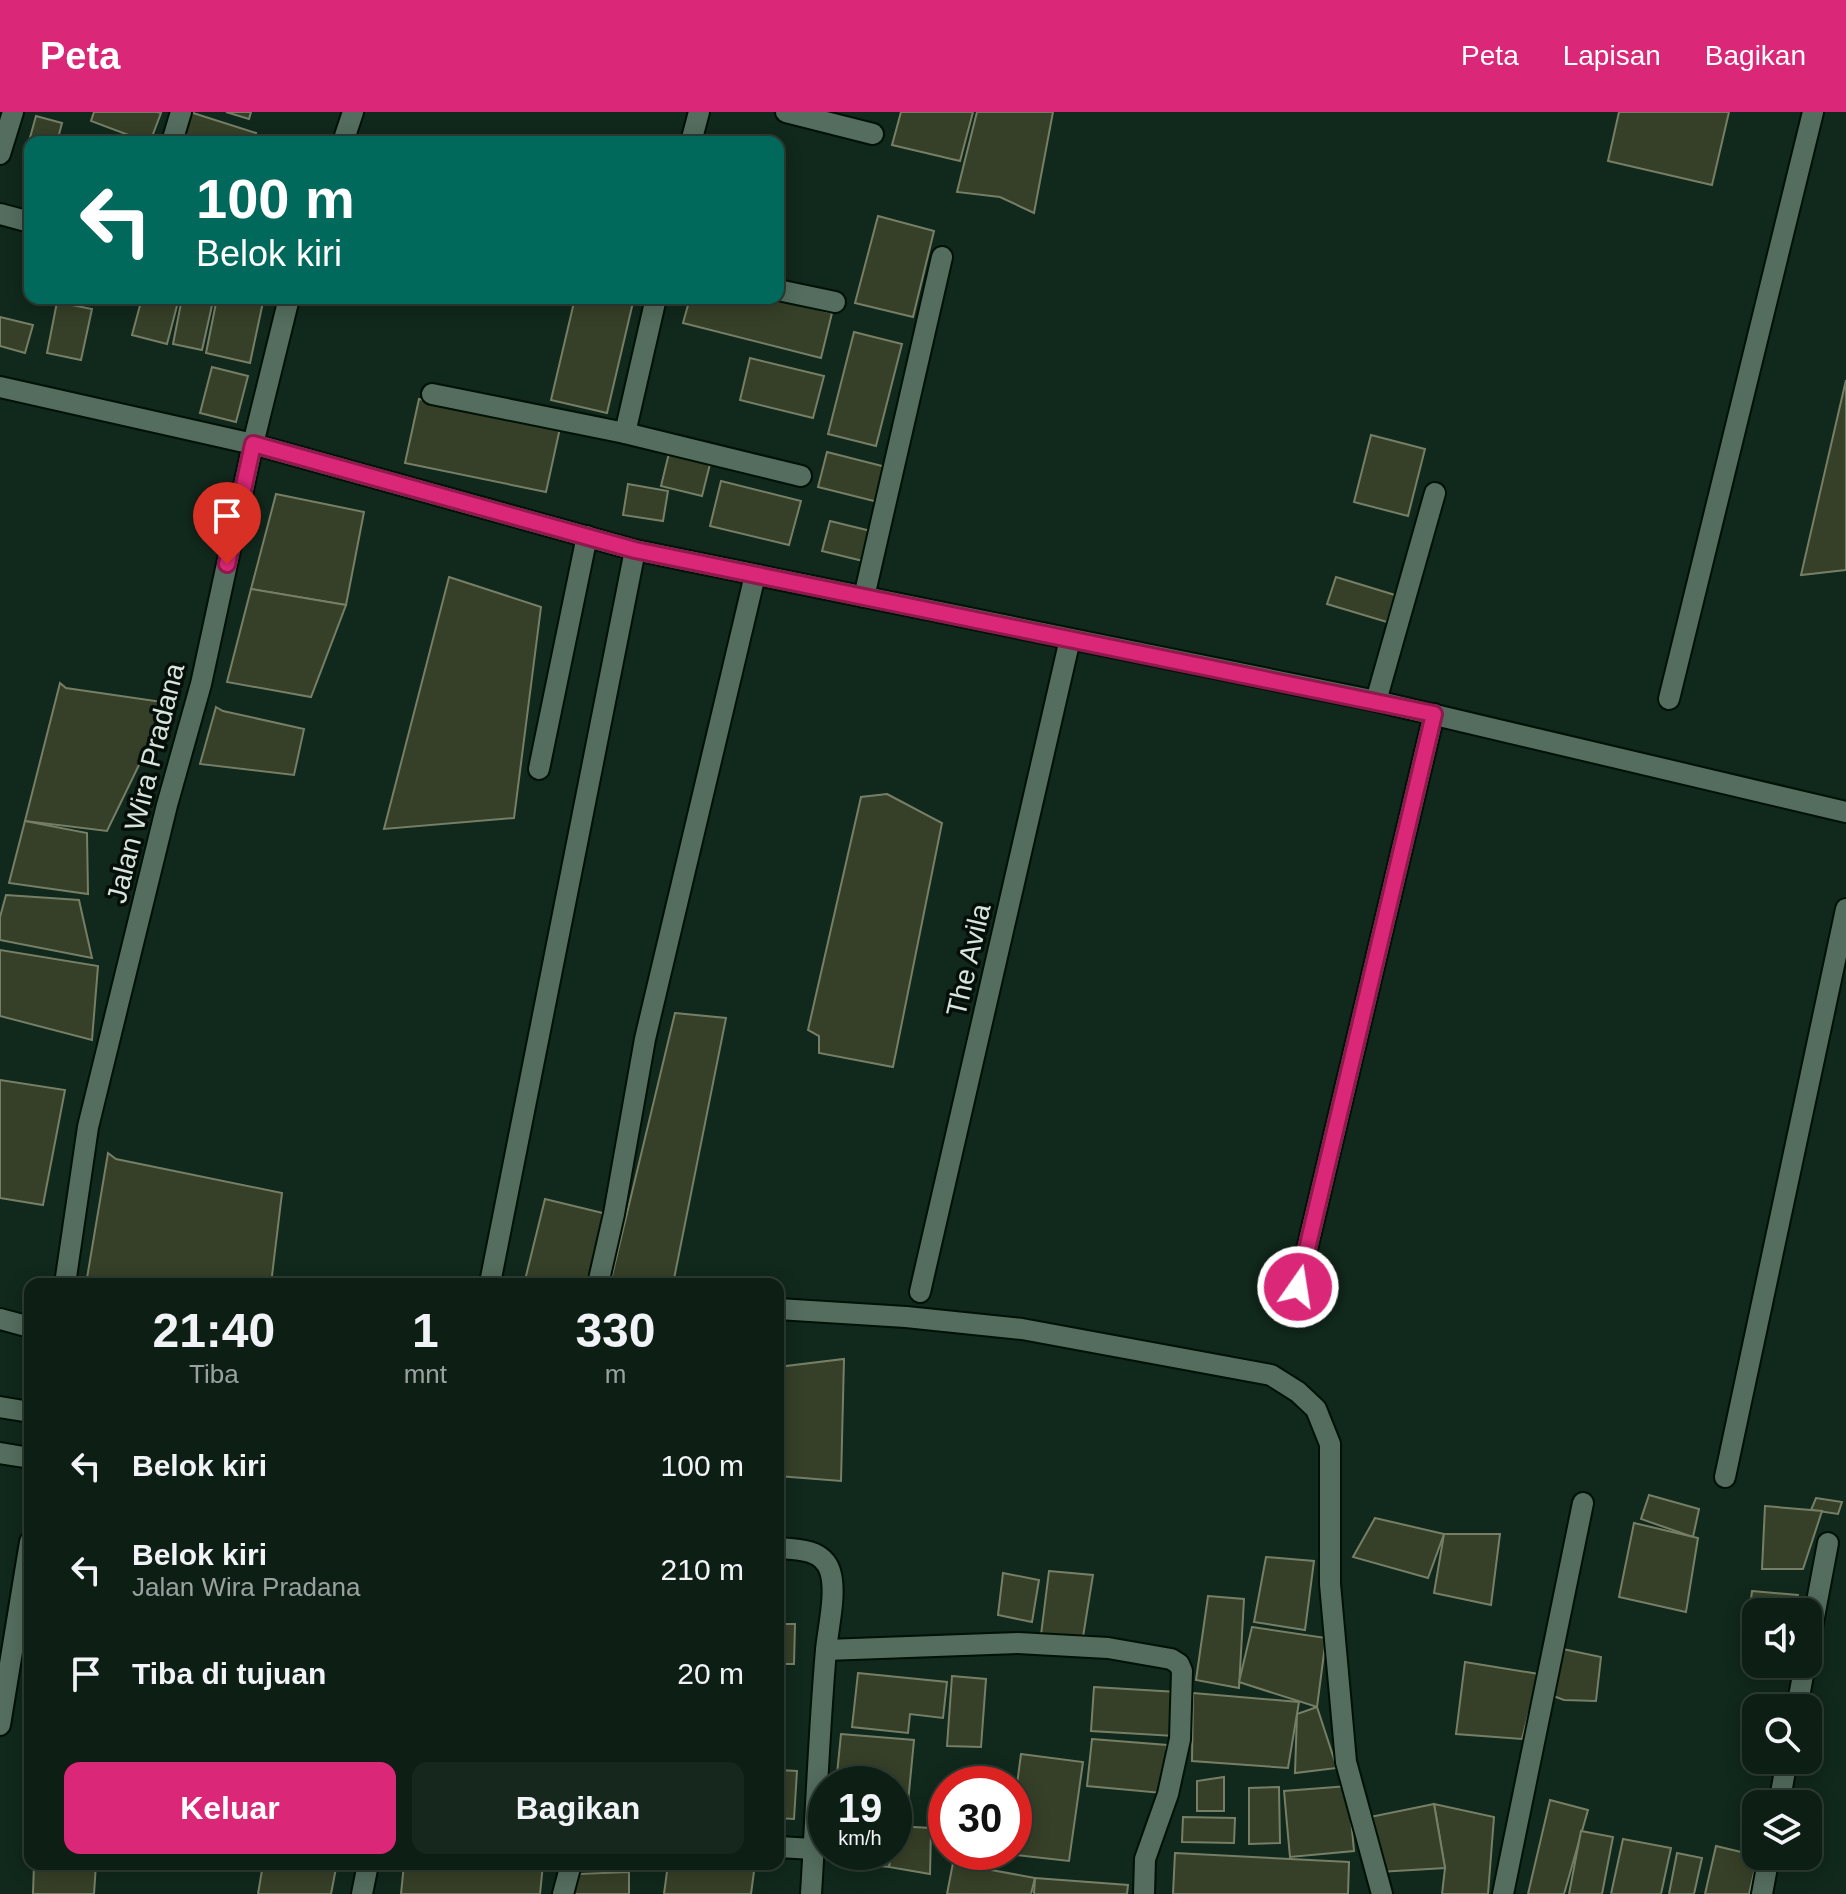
<!DOCTYPE html>
<html lang="id">
<style>
:root{--surface:#0d1e15;--page:#16271e;--text:#f1f3f6;--muted:#9aa2a0;--line:#2d3c34;--accent:#db2777}
body{margin:0;font-family:Helvetica,sans-serif;background:var(--page);color:var(--text);height:100vh;display:flex;flex-direction:column;font-size:30px;white-space:nowrap}
*{box-sizing:border-box;margin:0}
p{font-size:26px;color:var(--muted)}
.icon{flex:none;width:44px;height:44px;fill:none;stroke:currentColor;stroke-width:2;stroke-linecap:round;stroke-linejoin:round}
.map{position:relative;flex:1;overflow:hidden}
.side{position:absolute;left:24px;top:1166px;width:760px;height:592px;display:flex;flex-direction:column;background:var(--surface);border-radius:16px;box-shadow:0 4px 20px #0003,0 0 0 2px var(--line)}
.side>*{flex:none}
.banner{position:absolute;left:24px;top:24px;width:760px;height:168px;border-radius:16px;box-shadow:0 4px 20px #0003,0 0 0 2px var(--line);background:#00695c;color:#fff;overflow:hidden}
.controls{position:absolute;left:1742px;top:1486px;display:grid;gap:16px}
.controls a{display:grid;place-items:center;width:80px;height:80px;border-radius:16px;background:var(--surface);box-shadow:0 4px 20px #0003,0 0 0 2px var(--line);font-size:40px}
.speed{position:absolute;left:808px;top:1654px;display:flex;gap:16px;font-size:40px;font-weight:700;text-align:center}
.speed>*{display:grid;place-content:center;width:104px;height:104px;border-radius:50%;background:var(--surface);box-shadow:0 4px 20px #0003,0 0 0 2px var(--line);line-height:1}
.speed small{font-size:20px;font-weight:400}
.speed .limit{border:12px solid #d22;background:#fff;color:#111}
.pin{position:absolute;display:grid;place-items:center;width:68px;height:68px;color:#fff;margin:-82px -34px;border-radius:50% 50% 50% 0;rotate:-45deg;box-shadow:0 0 8px #0007}
.pin .icon{rotate:45deg}
.me{position:absolute;width:88px;margin:-44px;rotate:13deg;stroke-linejoin:round;filter:drop-shadow(0 0 6px #0008)}
.turn{display:flex;align-items:center;gap:28px;height:168px;padding:0 40px;font-size:36px}
.turn .icon{width:104px;height:104px;stroke-width:2.5}
.turn b{display:block;font-size:56px;line-height:68px}
.eta{display:flex;justify-content:space-evenly;align-items:center;height:136px;text-align:center}
.eta b{font-size:48px;font-weight:700;line-height:56px}
.primary-button{display:flex;gap:16px;margin-top:auto;padding:16px 40px}
.primary-button a{flex:1;height:92px;border-radius:16px;background:var(--accent);color:#fff;font-size:32px;font-weight:700;line-height:92px;text-align:center}
.primary-button a+a{background:var(--page);color:var(--text)}
ul{padding:0;list-style:none}
li{display:flex;align-items:center;gap:24px;height:104px;padding:0 40px}
li div{flex:1}
li b{display:block;font-size:30px}
li em{font-style:normal}
header{display:flex;align-items:center;gap:48px;box-sizing:border-box;height:112px;padding:0 40px;background:var(--accent);color:#fff}
header strong{font-size:38px}
nav{display:flex;gap:44px;margin-inline-start:auto;font-size:28px}
.map>svg:first-child{display:block}
.building{fill:#363f27;stroke:#767f66;stroke-width:2}
.lines{fill:none;stroke-linecap:round;stroke-linejoin:round}
.service-casing{stroke:#001106;stroke-width:24}
.minor-casing{stroke:#001106;stroke-width:24}
.service{stroke:#546d5e;stroke-width:20}
.minor{stroke:#546d5e;stroke-width:20}
.route-casing{stroke:#8e194d;stroke-width:20}
.route{stroke:#db2777;stroke-width:14}
.labels{text-anchor:middle;stroke-width:7;stroke-linejoin:round;paint-order:stroke}
.street-label{font-size:28px;fill:#d7e5dc;stroke:#060e09}
</style>
<header>
<strong>Peta</strong>
<nav><a>Peta</a><a>Lapisan</a><a>Bagikan</a></nav>
</header>
<div class="map">
<svg width="1846" height="1782" viewBox="0 0 1846 1782">
<rect width="100%" height="100%" fill="#11281c"/>
<g class="building">
<polygon points="94,0 157,0 161,1 150,30 147,30 91,9"/>
<polygon points="190,0 256,21 253,30 180,30"/>
<polygon points="226,0 251,0 249,7"/>
<polygon points="901,0 973,0 960,49 892,33"/>
<polygon points="977,0 1053,0 1034,101 1000,85 957,80"/>
<polygon points="1619,0 1729,0 1712,73 1608,49"/>
<polygon points="36,4 62,11 57,30 30,30 30,41 26,40"/>
<polygon points="878,104 934,119 913,205 855,191"/>
<polygon points="142,186 179,186 167,232 132,223"/>
<polygon points="182,186 213,189 202,238 173,232"/>
<polygon points="217,186 243,186 263,190 250,251 206,241"/>
<polygon points="575,186 634,186 607,301 551,288"/>
<polygon points="690,186 773,186 832,201 821,246 683,211"/>
<polygon points="57,190 92,197 81,248 47,241"/>
<polygon points="0,205 33,213 25,241 0,234"/>
<polygon points="854,220 902,232 876,334 828,322"/>
<polygon points="750,246 824,264 813,306 740,288"/>
<polygon points="212,255 248,264 236,310 200,301"/>
<polygon points="1846,268 1846,458 1801,463"/>
<polygon points="419,287 560,316 546,380 405,351"/>
<polygon points="1371,323 1425,337 1408,404 1354,390"/>
<polygon points="670,337 711,348 702,384 661,374"/>
<polygon points="827,340 886,355 878,390 818,375"/>
<polygon points="721,369 801,389 789,433 710,414"/>
<polygon points="628,372 668,379 663,409 623,403"/>
<polygon points="276,382 364,400 346,493 251,477"/>
<polygon points="830,409 871,419 863,449 822,439"/>
<polygon points="449,465 541,495 514,706 384,717"/>
<polygon points="1336,465 1395,483 1387,510 1327,492"/>
<polygon points="251,477 346,493 311,585 227,570"/>
<polygon points="60,571 66,576 169,591 107,719 25,709"/>
<polygon points="216,595 223,599 304,617 294,663 200,652"/>
<polygon points="887,682 942,711 893,955 819,941 819,924 808,918 861,685"/>
<polygon points="25,709 87,721 88,782 9,771"/>
<polygon points="6,783 79,788 92,846 0,828 0,805"/>
<polygon points="0,838 98,854 92,928 0,904"/>
<polygon points="675,901 726,906 673,1172 610,1172"/>
<polygon points="0,968 65,978 43,1093 0,1086"/>
<polygon points="108,1041 116,1047 282,1081 271,1172 86,1172"/>
<polygon points="545,1087 611,1103 592,1172 524,1172"/>
<polygon points="844,1247 841,1369 778,1364 778,1255"/>
<polygon points="1649,1383 1699,1397 1693,1425 1641,1407"/>
<polygon points="1816,1386 1842,1390 1838,1402 1811,1398"/>
<polygon points="1765,1394 1822,1399 1803,1457 1762,1457"/>
<polygon points="1375,1406 1444,1422 1428,1466 1353,1445"/>
<polygon points="1634,1411 1698,1426 1686,1500 1619,1485"/>
<polygon points="1444,1422 1500,1422 1491,1493 1434,1481"/>
<polygon points="1266,1445 1314,1449 1305,1518 1254,1510"/>
<polygon points="1049,1459 1093,1463 1083,1525 1041,1523"/>
<polygon points="1003,1461 1039,1468 1032,1510 998,1503"/>
<polygon points="1752,1479 1798,1483 1795,1500 1756,1500 1756,1536 1745,1534"/>
<polygon points="1208,1484 1244,1487 1239,1576 1196,1568"/>
<polygon points="778,1512 795,1512 794,1552 778,1552"/>
<polygon points="1252,1515 1326,1526 1317,1595 1239,1570"/>
<polygon points="1558,1536 1601,1545 1596,1589 1564,1588 1548,1582"/>
<polygon points="1465,1550 1539,1562 1522,1627 1456,1622"/>
<polygon points="858,1561 947,1570 943,1606 910,1602 908,1621 852,1615"/>
<polygon points="952,1564 986,1567 981,1635 947,1634"/>
<polygon points="1094,1575 1177,1580 1174,1624 1091,1619"/>
<polygon points="1193,1581 1299,1590 1288,1656 1192,1649"/>
<polygon points="1317,1595 1337,1656 1295,1661 1297,1602"/>
<polygon points="841,1622 914,1628 907,1701 894,1700 894,1672 836,1672"/>
<polygon points="1092,1627 1167,1633 1162,1681 1087,1674"/>
<polygon points="1021,1642 1083,1650 1069,1749 1008,1742 1014,1740 1014,1695"/>
<polygon points="778,1658 797,1659 794,1707 778,1706"/>
<polygon points="1224,1665 1224,1699 1197,1699 1197,1669"/>
<polygon points="959,1666 1008,1672 958,1672"/>
<polygon points="1348,1674 1354,1739 1290,1745 1284,1679"/>
<polygon points="1279,1675 1280,1731 1249,1732 1249,1676"/>
<polygon points="1550,1688 1588,1698 1564,1782 1528,1782"/>
<polygon points="1434,1692 1494,1705 1488,1782 1442,1782 1445,1756"/>
<polygon points="1434,1692 1445,1756 1379,1760 1370,1705"/>
<polygon points="1183,1705 1235,1706 1234,1731 1182,1730"/>
<polygon points="895,1714 931,1716 930,1762 889,1755 891,1740 894,1740"/>
<polygon points="1581,1719 1613,1725 1602,1782 1569,1782"/>
<polygon points="1623,1727 1671,1736 1661,1782 1611,1782"/>
<polygon points="1716,1734 1758,1744 1749,1782 1705,1782"/>
<polygon points="836,1740 891,1740 889,1755 836,1750"/>
<polygon points="1175,1741 1349,1750 1348,1782 1173,1782"/>
<polygon points="1677,1741 1702,1746 1694,1782 1669,1782"/>
<polygon points="953,1751 1035,1766 1031,1782 947,1782"/>
<polygon points="34,1752 96,1752 94,1782 33,1782"/>
<polygon points="263,1752 314,1752 336,1756 331,1782 258,1782"/>
<polygon points="404,1752 543,1752 540,1782 401,1782"/>
<polygon points="668,1752 755,1752 751,1782 664,1782"/>
<polygon points="629,1760 629,1782 571,1782 578,1762"/>
<polygon points="1035,1766 1128,1773 1127,1782 1034,1782"/>
</g>
<g class="lines">
<defs>
<g id="service">
<polyline points="864,485 942,145"/>
<polyline points="1669,587 1813,0"/>
<polyline points="491,1166 635,438"/>
</g>
<g id="minor">
<polyline points="786,0 873,22"/>
<polyline points="172,30 181,0"/>
<polyline points="343,30 353,0"/>
<polyline points="691,30 699,0"/>
<polyline points="0,42 13,0"/>
<polyline points="0,102 30,110"/>
<polyline points="778,178 835,190"/>
<polyline points="0,275 253,332 635,438 1376,589 1846,700"/>
<polyline points="432,282 625,321 801,364"/>
<polyline points="625,321 656,186"/>
<polyline points="1376,589 1435,381"/>
<polyline points="539,657 587,424"/>
<polyline points="65,1172 88,1015 167,693 201,572 253,332 289,186"/>
<polyline points="598,1172 614,1102 645,927 755,463"/>
<polyline points="1298,1175 1434,602"/>
<polyline points="920,1180 1070,527"/>
<polyline points="778,1197 906,1205 1022,1217 1271,1263 1298,1280 1316,1297 1330,1332 1330,1472 1346,1650 1382,1782"/>
<polyline points="0,1207 30,1215"/>
<polyline points="0,1295 30,1300"/>
<polyline points="0,1341 30,1346"/>
<polyline points="1725,1365 1846,797"/>
<path d="M778 1436C797 1437 823 1437 830 1459 837 1480 828 1516 826 1538 819 1619 816 1701 811 1782"/>
<polyline points="1808,1537 1828,1431"/>
<polyline points="826,1538 1018,1531 1108,1536 1171,1547 1179,1552 1182,1559 1180,1627 1168,1682 1145,1747 1144,1782"/>
<polyline points="1797,1596 1805,1552"/>
<polyline points="0,1613 30,1430"/>
<polyline points="1779,1692 1787,1648"/>
<polyline points="778,1735 814,1737"/>
<polyline points="362,1782 368,1752"/>
<polyline points="563,1782 571,1752"/>
<polyline points="1503,1782 1583,1391"/>
<polyline points="1762,1782 1769,1744"/>
</g>
</defs>
<use href="#service" class="service-casing"/>
<use href="#minor" class="minor-casing"/>
<use href="#service" class="service"/>
<use href="#minor" class="minor"/>
</g>
<g class="lines">
<defs>
<polyline id="route" points="227,452 253,332 635,438 1434,602 1298,1175"/>
</defs>
<use href="#route" class="route-casing"/>
<use href="#route" class="route"/>
</g>
<g class="labels">
<g class="street-label">
<text transform="translate(145 671) rotate(-76)" y="10">Jalan Wira Pradana</text>
<text transform="translate(968 848) rotate(-77)" y="10">The Avila</text>
</g>
</g>
</svg>
<div class="controls">
<a><svg class="icon" aria-label="sound" viewBox="0 0 24 24"><path d="M4 9h4l5-4v14l-5-4H4zM17 9q2 3 0 6"/></svg></a>
<a><svg class="icon" aria-label="search" viewBox="0 0 24 24"><circle cx="10" cy="10" r="6"/><path d="M15 15l6 6"/></svg></a>
<a><svg class="icon" aria-label="layers" viewBox="0 0 24 24"><path d="M12 4l9 5-9 5-9-5zM3 14l9 5 9-5"/></svg></a>
</div>
<div class="speed"><div>19<small>km/h</small></div><div class="limit">30</div></div>
<div class="pin" style="left:227px;top:452px;background:#d93025"><svg class="icon" aria-label="arrive" viewBox="0 0 24 24"><path d="M6 21V4h12l-3 4 3 4H6"/></svg></div>
<svg class="me" style="left:1298px;top:1175px" viewBox="-20 -20 40 40"><circle r="17" fill="#db2777" stroke="#fff" stroke-width="3"/><path d="M0-11L8 9 0 5-8 9z" fill="#fff"/></svg>
<div class="banner">
<div class="turn"><svg class="icon" aria-label="left" viewBox="0 0 24 24"><path d="M17 20v-9H6M10 6l-5 5 5 5"/></svg><div><b>100 m</b>Belok kiri</div></div>
</div>
<section class="side">
<div class="eta">
<div><b>21:40</b><p>Tiba</p></div>
<div><b>1</b><p>mnt</p></div>
<div><b>330</b><p>m</p></div>
</div>
<ul>
<li><svg class="icon" aria-label="left" viewBox="0 0 24 24"><path d="M17 20v-9H6M10 6l-5 5 5 5"/></svg><div><b>Belok kiri</b></div><em>100 m</em></li>
<li><svg class="icon" aria-label="left" viewBox="0 0 24 24"><path d="M17 20v-9H6M10 6l-5 5 5 5"/></svg><div><b>Belok kiri</b><p>Jalan Wira Pradana</p></div><em>210 m</em></li>
<li><svg class="icon" aria-label="arrive" viewBox="0 0 24 24"><path d="M6 21V4h12l-3 4 3 4H6"/></svg><div><b>Tiba di tujuan</b></div><em>20 m</em></li>
</ul>
<div class="primary-button"><a>Keluar</a><a>Bagikan</a></div>
</section>
</div>
